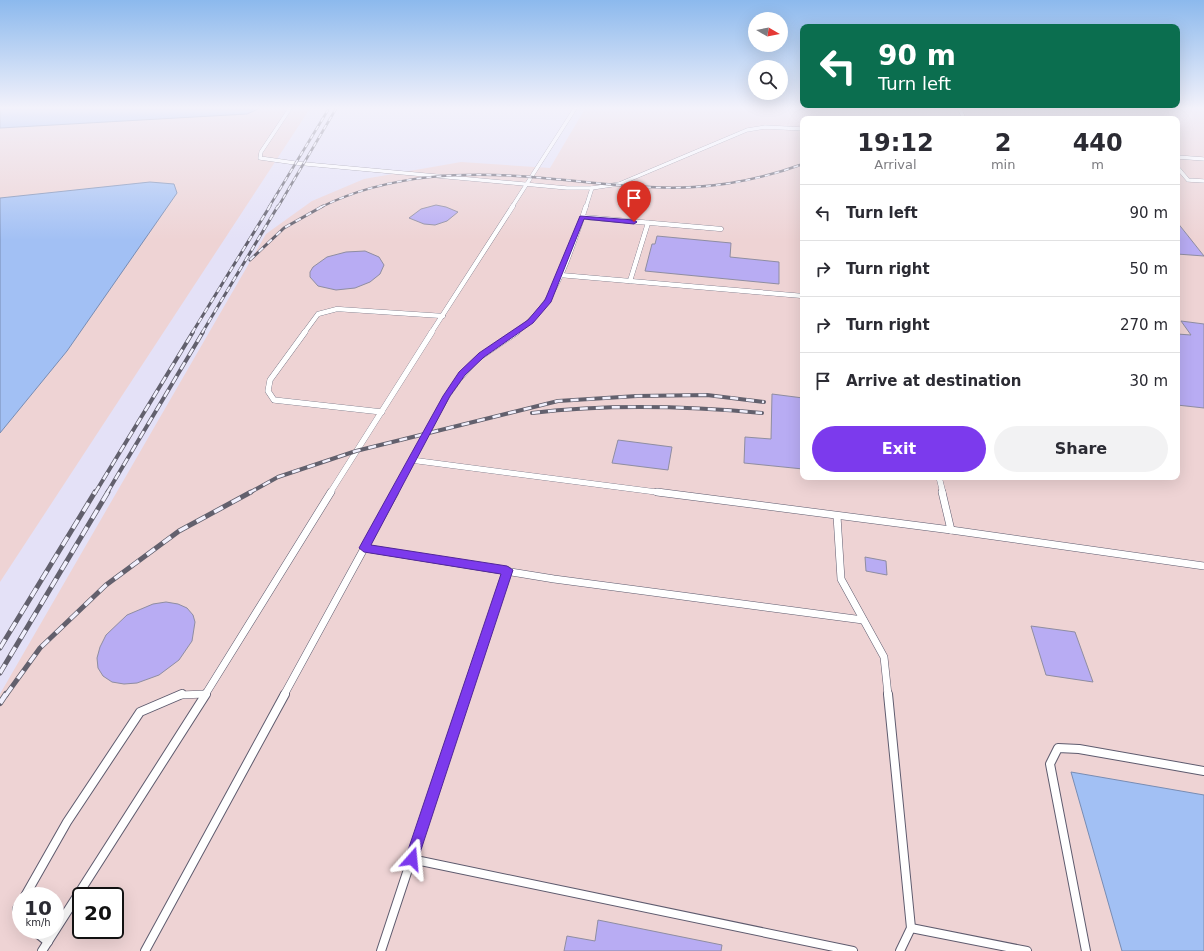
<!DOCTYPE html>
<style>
:root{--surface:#fff;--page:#f2f2f3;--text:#2b2b33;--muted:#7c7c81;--line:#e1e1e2;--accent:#7c3aed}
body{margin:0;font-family:"DejaVu Sans",sans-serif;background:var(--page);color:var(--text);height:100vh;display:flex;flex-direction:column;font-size:15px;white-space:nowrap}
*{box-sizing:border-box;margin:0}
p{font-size:13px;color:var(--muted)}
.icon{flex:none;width:22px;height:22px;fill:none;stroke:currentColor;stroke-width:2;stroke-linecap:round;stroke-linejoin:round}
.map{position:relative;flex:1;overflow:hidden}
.sheet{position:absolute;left:800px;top:116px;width:380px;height:364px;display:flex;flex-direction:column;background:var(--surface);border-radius:8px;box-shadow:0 4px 16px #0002}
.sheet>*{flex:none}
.hud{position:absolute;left:800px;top:24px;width:380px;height:84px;border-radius:8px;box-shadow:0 4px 16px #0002;background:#0b6e4f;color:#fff;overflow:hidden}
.needle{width:26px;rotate:99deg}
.fabs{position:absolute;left:748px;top:12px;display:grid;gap:8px}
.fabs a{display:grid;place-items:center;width:40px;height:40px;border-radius:50%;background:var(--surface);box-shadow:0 4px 16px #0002;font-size:20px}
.speed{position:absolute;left:12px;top:887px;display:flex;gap:8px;font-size:20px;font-weight:700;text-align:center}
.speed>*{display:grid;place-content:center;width:52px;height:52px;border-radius:50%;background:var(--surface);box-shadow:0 4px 16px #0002;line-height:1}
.speed small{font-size:10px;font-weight:400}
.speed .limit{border:2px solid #111;border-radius:6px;background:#fff;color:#111}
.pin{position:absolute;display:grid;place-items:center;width:34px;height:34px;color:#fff;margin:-41px -17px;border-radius:50% 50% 50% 0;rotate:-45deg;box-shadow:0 0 4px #0007}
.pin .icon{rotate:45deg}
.me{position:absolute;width:44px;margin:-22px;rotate:18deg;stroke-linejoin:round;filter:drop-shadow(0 0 3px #0008)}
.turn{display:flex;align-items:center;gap:14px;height:84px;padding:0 12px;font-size:18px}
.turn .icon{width:52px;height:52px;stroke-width:2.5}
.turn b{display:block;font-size:28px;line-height:34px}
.eta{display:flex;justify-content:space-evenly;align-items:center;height:68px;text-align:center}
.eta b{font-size:24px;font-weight:700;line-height:28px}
.action{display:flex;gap:8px;margin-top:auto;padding:8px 12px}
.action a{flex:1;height:46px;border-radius:24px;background:var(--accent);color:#fff;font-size:16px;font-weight:700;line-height:46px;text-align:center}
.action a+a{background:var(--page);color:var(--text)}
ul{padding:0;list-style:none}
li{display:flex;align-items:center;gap:12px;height:56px;padding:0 12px;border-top:1px solid var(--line)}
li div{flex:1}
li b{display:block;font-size:15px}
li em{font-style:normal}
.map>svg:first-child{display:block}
.industrial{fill:#eed3d4;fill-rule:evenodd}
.water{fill:#a2c0f4;stroke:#788cb3}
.building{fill:#b8acf3;stroke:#8f8da1}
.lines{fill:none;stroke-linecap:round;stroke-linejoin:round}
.service-far4-casing{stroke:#5e5b6e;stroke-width:4}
.service-far3-casing{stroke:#5e5b6e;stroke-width:5}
.service-far2-casing{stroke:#5e5b6e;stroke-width:6}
.service-far1-casing{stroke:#5e5b6e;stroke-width:8}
.service-casing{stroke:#5e5b6e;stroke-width:10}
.service-far4{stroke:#fff;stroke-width:3.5}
.service-far3{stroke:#fff;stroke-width:4.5}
.service-far2{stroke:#fff;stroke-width:5.5}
.service-far1{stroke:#fff;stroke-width:7}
.service{stroke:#fff;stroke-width:8}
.rail-far4-casing{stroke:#62606d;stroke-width:2.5}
.rail-far3-casing{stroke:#62606d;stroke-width:3}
.rail-far2-casing{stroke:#62606d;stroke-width:4}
.rail-far1-casing{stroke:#62606d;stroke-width:5}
.rail-casing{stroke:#62606d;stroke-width:6}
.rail-far4{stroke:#f1f0fd;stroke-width:1.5;stroke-dasharray:5;stroke-linecap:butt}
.rail-far3{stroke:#f1f0fd;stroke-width:2;stroke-dasharray:6;stroke-linecap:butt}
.rail-far2{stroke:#f1f0fd;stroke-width:2.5;stroke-dasharray:8;stroke-linecap:butt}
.rail-far1{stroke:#f1f0fd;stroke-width:3.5;stroke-dasharray:10;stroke-linecap:butt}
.rail{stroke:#f1f0fd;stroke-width:4.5;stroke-dasharray:13;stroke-linecap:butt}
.route{fill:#7c3aed;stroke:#51269a}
</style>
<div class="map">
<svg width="1204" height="951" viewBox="0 0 1204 951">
<rect width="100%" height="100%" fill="#e4e1f7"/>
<g class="industrial">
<polygon points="0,107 311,107 0,582"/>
<path d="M586 107H1204V951H0V694L266 234 312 201 364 179 461 162 550 168ZM803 119H1177V477H803ZM21 896H55V930H21ZM81 896H115V930H81Z"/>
</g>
<g class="water">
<polygon points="0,107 260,107 256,110 247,114 0,128"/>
<polygon points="150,182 174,184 177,193 67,351 0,433 0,198"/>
<polygon points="1071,772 1204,795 1204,951 1122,951"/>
</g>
<g class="building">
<polygon points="436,205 446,207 458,212 447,221 435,225 424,224 409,218 421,209"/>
<polygon points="1177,222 1204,256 1177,254"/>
<polygon points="657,236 731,243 730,257 779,262 779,284 645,271 652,244 655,244"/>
<polygon points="365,251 379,257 384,265 380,274 370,282 355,288 336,290 318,286 310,277 310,272 313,267 327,257 346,252"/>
<polygon points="1181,321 1204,324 1204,408 1177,405 1177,334 1191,335"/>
<polygon points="772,394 803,398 803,469 744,463 745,437 771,439"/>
<polygon points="618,440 672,447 668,470 612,463"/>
<polygon points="865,557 886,561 887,575 866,571"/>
<polygon points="166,602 178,604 187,608 193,615 195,622 192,641 179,660 159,675 137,683 124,684 112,682 103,676 98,668 97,658 100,647 106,635 127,615 153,604"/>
<polygon points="1031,626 1075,632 1093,682 1046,675"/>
<polygon points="598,920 722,945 721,951 564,951 567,936 595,941"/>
</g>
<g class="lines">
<defs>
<g id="service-far4">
<polyline points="291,107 261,152 260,158 295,163 567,188 592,188 619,184 747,130 765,127 803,129"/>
<polyline points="959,107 964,119"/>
<polyline points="1177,157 1204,159"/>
<polyline points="1177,167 1188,180 1204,181"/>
<polyline points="512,207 576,107"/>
<polyline points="586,207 592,188"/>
</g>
<g id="service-far3">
<polyline points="582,217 721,229"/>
<polyline points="560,275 803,296"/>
<polyline points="630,281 648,223"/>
<polyline points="304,333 318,314 337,309 443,316"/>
<polyline points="431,333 513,206"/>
<path d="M515 333C557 305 571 251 586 206"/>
</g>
<g id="service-far2">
<polyline points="305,332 270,380 268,391 274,400 382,412"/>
<polyline points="411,460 664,493"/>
<polyline points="939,477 943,493"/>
<polyline points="330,493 432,332"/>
<polyline points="394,493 447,396 459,379 477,359 517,332"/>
</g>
<g id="service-far1">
<polyline points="657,492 951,530 1204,566"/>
<polyline points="942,492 951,530"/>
<polyline points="837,516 841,579 884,657 888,695"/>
<polyline points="364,548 554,579 863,620"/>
<polyline points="180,695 206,694"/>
<polyline points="205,695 331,492"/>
<polyline points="284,695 395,492"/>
<polyline points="466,695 507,570"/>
</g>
<g id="service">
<polyline points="888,694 911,928 900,951"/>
<polyline points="411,859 853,951"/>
<polyline points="25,896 67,822 140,712 182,694"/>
<polyline points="21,902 17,909 21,914"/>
<polyline points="911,928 1027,951"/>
<polyline points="33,930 48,942"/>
<polyline points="42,951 206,694"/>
<polyline points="145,951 285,694"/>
<polyline points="381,951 466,694"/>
<polyline points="1086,951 1050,764 1058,748 1079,749 1204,771"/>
</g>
</defs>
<use href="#service-far4" class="service-far4-casing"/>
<use href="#service-far3" class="service-far3-casing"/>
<use href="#service-far2" class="service-far2-casing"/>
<use href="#service-far1" class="service-far1-casing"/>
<use href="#service" class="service-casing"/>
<use href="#service-far4" class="service-far4"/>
<use href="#service-far3" class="service-far3"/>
<use href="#service-far2" class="service-far2"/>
<use href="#service-far1" class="service-far1"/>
<use href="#service" class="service"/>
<defs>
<g id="rail-far4">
<polyline points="269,207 328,110"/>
<polyline points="278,207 337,107"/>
<path d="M321 207C390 173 469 171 543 178 593 182 644 190 694 187 732 185 767 177 803 164"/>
</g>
<g id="rail-far3">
<polyline points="250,260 284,228 323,206"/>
<polyline points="192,333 270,206"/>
<polyline points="202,333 278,206"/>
</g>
<g id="rail-far2">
<path d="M532 413C609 404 685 406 762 413"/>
<polyline points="95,493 193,332"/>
<polyline points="107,493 203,332"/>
<polyline points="249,493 278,477 356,451 558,401 637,396 707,395 764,402"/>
</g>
<g id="rail-far1">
<polyline points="0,648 95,492"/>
<polyline points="0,673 108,492"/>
<polyline points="6,695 40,648 106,585 179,531 251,492"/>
</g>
<polyline id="rail" points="0,703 6,694"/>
</defs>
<use href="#rail-far4" class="rail-far4-casing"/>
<use href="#rail-far3" class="rail-far3-casing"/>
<use href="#rail-far2" class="rail-far2-casing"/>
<use href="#rail-far1" class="rail-far1-casing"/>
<use href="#rail" class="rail-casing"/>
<use href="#rail-far4" class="rail-far4"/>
<use href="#rail-far3" class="rail-far3"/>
<use href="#rail-far2" class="rail-far2"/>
<use href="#rail-far1" class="rail-far1"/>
<use href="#rail" class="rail"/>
</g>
<linearGradient id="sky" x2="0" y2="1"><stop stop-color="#8cb9ed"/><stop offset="0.45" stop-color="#f3f2fb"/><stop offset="1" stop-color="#f3f2fb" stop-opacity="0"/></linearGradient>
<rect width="1204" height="240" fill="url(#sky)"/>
<polygon class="route" points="580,216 634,220 637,222 634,224 584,219 551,302 533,323 484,357 465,375 450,396 371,545 507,566 513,570 418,859 416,864 412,866 407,864 405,859 501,574 364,552 359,548 443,396 459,372 479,353 528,320 545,300"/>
</svg>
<div class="fabs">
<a><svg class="needle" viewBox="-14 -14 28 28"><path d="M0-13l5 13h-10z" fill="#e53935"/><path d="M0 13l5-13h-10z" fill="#7c7c81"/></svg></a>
<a><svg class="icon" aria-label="search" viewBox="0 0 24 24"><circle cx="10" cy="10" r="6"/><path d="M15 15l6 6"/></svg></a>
</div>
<div class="speed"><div>10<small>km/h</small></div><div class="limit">20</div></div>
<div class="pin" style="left:634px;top:222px;background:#d93025"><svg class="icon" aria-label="arrive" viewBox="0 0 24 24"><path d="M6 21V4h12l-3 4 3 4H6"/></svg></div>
<svg class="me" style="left:412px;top:859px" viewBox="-20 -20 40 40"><path d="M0-17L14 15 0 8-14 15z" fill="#7c3aed" stroke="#fff" stroke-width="4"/></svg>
<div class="hud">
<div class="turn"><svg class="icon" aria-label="left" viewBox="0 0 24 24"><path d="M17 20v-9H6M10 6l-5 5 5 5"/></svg><div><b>90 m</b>Turn left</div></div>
</div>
<section class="sheet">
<div class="eta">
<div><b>19:12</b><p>Arrival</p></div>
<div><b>2</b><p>min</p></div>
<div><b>440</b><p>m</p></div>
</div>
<ul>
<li><svg class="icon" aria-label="left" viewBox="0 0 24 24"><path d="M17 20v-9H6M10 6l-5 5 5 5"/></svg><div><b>Turn left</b></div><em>90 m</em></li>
<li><svg class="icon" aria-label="right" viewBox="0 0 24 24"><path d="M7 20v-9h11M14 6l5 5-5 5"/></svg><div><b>Turn right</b></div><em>50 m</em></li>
<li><svg class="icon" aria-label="right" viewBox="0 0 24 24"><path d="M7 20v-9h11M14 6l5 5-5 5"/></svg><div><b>Turn right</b></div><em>270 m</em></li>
<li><svg class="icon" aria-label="arrive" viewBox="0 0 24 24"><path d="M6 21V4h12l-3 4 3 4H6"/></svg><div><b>Arrive at destination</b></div><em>30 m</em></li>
</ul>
<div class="action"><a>Exit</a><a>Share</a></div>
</section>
</div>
